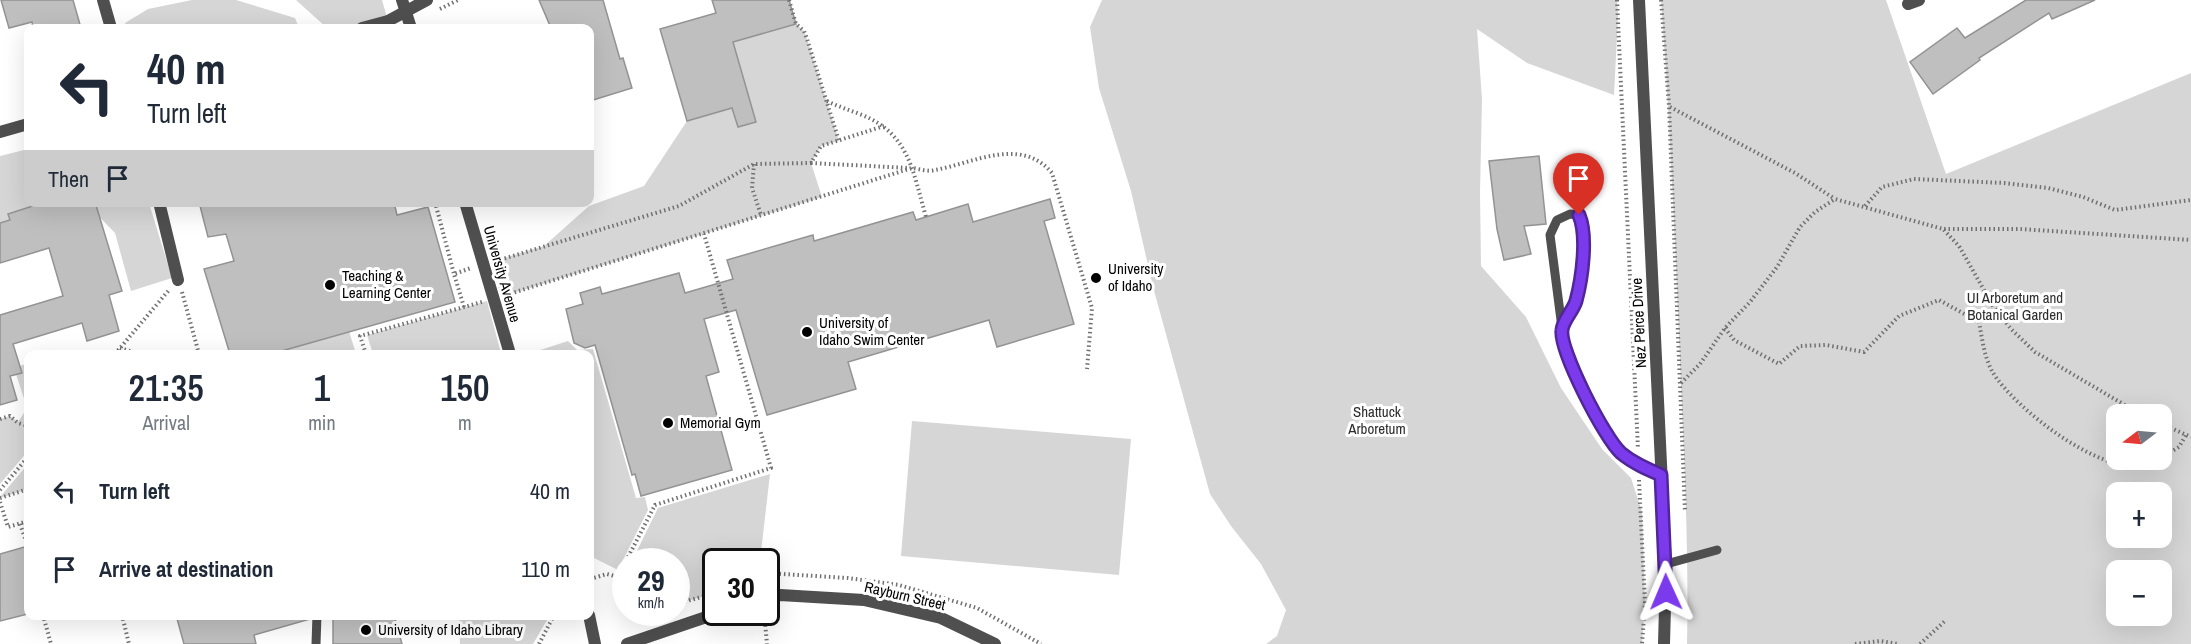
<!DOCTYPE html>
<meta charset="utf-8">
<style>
:root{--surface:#fff;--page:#f2f2f3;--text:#1f2937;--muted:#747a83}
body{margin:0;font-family:"Archivo Narrow",sans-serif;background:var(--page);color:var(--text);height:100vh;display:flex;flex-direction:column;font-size:22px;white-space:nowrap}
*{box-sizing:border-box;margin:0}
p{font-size:20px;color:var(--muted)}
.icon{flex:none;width:33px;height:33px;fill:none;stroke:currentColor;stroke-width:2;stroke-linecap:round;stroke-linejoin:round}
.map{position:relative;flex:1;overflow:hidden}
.panel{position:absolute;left:24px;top:350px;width:570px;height:270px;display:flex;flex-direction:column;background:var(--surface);border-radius:12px;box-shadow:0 6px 24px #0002}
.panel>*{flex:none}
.banner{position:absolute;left:24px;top:24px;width:570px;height:183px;border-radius:12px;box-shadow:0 6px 24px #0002;background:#fff;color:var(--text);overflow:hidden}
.needle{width:39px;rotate:254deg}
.fabs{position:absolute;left:2106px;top:404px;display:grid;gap:12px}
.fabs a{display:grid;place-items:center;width:66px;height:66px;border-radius:12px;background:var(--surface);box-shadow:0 6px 24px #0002;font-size:30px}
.speed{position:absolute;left:612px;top:548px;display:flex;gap:12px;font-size:30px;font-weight:700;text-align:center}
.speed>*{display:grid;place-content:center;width:78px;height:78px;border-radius:50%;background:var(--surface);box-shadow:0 6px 24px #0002;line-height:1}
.speed small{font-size:15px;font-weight:400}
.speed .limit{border:3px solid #111;border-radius:9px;background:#fff;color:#111}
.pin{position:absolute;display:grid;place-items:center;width:51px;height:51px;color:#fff;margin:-62px -26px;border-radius:50% 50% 50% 0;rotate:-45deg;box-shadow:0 0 6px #0007}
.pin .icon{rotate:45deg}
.me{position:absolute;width:66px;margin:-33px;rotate:359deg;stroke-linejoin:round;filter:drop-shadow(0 0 4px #0008)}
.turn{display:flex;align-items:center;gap:21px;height:126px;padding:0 24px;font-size:27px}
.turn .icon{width:78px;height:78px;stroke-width:2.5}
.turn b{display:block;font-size:42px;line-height:51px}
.then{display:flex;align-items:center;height:57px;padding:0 24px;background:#0003;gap:12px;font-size:22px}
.eta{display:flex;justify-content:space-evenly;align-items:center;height:102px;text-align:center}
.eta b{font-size:36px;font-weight:600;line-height:42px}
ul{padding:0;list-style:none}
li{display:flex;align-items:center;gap:18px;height:78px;padding:0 24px}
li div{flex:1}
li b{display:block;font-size:22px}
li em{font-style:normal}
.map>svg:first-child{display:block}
.green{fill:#d6d6d6;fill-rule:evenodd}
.building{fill:#bfbfbf;stroke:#939393;stroke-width:1.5}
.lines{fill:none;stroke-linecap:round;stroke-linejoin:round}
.path{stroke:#717171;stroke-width:4;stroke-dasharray:1.5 3;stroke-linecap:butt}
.lane{stroke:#4f4f4f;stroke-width:9}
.street{stroke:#4f4f4f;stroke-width:12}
.route-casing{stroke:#51269a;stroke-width:15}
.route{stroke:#7c3aed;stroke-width:10}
.poi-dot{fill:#000;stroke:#fff;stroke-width:2}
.labels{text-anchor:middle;stroke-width:6;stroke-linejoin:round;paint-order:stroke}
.poi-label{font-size:15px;fill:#000;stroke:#fff;text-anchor:start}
.street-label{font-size:15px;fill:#000;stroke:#fff}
.park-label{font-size:15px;fill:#2d2d2d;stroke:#fff}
</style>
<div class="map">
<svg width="2191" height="644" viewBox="0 0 2191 644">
<rect width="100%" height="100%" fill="#fff"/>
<g class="green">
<polygon points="192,0 236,0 295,18 299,28 127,28 125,23 148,9"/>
<polygon points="296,0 382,0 388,21 362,28 327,28"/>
<polygon points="1102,0 1617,0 1618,16 1614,95 1527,63 1477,29 1482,99 1480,193 1481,266 1526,317 1561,388 1602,449 1631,478 1642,512 1645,603 1642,644 1266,644 1277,636 1286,610 1261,564 1231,526 1210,494 1153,287 1131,191 1099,88 1090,27"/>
<path d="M1661 0H1886L1946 174 2191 73V644H1687C1689 550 1684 456 1680 363 1675 242 1670 121 1661 0ZM2116 414H2162V459H2116ZM2116 492H2162V537H2116ZM2116 570H2162V615H2116Z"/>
<polygon points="796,24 804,31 807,39 839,141 821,146 811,163 822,197 501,297 491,262 544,246 589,206 644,186 687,121 732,108 738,127 756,122 741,69 729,43"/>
<polygon points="28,149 28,202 45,203 9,213 10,220 0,223 0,156"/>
<polygon points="86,203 149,203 172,278 131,291 115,233"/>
<polygon points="487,301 501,353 373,354 367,335"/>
<polygon points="349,331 356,354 272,354"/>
<polygon points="568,341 577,350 593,349 636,498 645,497 648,510 618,570 590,556 590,354 528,354"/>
<polygon points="28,363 28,451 0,484 0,419 10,416 18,422 27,408 16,374 20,366"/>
<polygon points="912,421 1131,439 1119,575 901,556"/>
<polygon points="28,464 28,489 0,498 0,497"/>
<polygon points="770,474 760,561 716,561 715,593 677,604 676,561 632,561 658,508"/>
<polygon points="459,615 550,615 533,644 460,644"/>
</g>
<g class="building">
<polygon points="1,0 73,0 81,28 33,28 32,22 9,28"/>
<polygon points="539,0 603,0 620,59 623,58 632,88 590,101 590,28 551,28"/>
<polygon points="712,0 789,0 796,24 733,42 756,122 738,127 732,108 687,121 660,29 716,13"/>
<polygon points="2026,0 2095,0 2052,19 2049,13 1979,58 1980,60 1933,94 1910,62 1957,28 1965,38"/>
<polygon points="1539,156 1546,224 1524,226 1531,254 1504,260 1497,229 1489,161"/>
<polygon points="1050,199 1055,218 1044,221 1074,324 997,347 989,320 848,362 856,389 767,415 736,310 704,319 719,372 706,376 732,470 641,496 635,474 632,475 595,345 585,348 574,343 566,309 583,304 580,293 600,287 602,294 679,273 685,293 733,279 727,260 813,235 814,241 913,212 916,220 968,204 973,222"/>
<polygon points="45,202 95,202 122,291 109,295 119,331 87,341 82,323 13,344 22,373 10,376 17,400 0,405 0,315 63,296 49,248 0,263 0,223 10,220 8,214"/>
<polygon points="199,202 394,202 397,215 428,207 455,302 271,354 230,354 204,269 234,261 226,234 208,237"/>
<polygon points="28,546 28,614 0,621 0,554"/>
<polygon points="176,615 309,615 310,619 254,635 256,644 184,644"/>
<polygon points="333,615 394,615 402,644 333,644"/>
</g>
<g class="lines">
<g class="path">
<polyline points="789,0 796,24 804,31 807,39 839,141"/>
<polyline points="1617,0 1638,449"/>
<polyline points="1661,0 1669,106 1685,511"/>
<polyline points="440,9 458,0"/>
<path d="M827 101C839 107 850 110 862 115 910 134 913 173 926 217"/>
<polyline points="1670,107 1795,173 1835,199"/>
<polyline points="811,163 909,168"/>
<polyline points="754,164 752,188 761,215"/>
<polyline points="435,202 454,274"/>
<polyline points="1865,206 1882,187 1914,179 2004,183 2048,188 2083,197 2115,210 2191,200"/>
<polyline points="1944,229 2020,229 2191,240"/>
<polyline points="496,261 679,206 754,164 811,163 821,146 884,126"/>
<polyline points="182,292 199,354"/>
<path d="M506 295 912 168C920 169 928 172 935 170 974 163 1021 136 1052 173L1092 308 1087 369"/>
<polyline points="464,307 454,274 471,268"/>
<path d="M1725 328 1734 340 1779 364 1800 346 1826 345 1864 352 1899 316 1939 300 1979 322C1982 338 1984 356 1992 371 2012 407 2117 491 2158 459"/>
<polyline points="120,348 140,354"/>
<polyline points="115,354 169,290"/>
<polyline points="366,354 360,336 482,302"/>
<polyline points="1681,383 1700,364 1725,328 1750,302 1777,267 1800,227 1815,212 1835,199 1943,229 1959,246 1993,306 2011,329 2035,352 2140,414"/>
<polyline points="0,419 10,416 18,423 28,426"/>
<polyline points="2162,424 2191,437"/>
<polyline points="2162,457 2179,447 2186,435"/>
<polyline points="1639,480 1645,603 1642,644"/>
<polyline points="0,490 28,457"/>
<polyline points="0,498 28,489"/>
<polyline points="0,502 8,527 28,521"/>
<polyline points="20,524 26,541"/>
<polyline points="626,561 655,505 771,468 704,234"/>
<polyline points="766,573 848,578 899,585 977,608 1041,644"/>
<polyline points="619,575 626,563"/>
<polyline points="590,579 607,574 626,579"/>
<polyline points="676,604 716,593"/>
<polyline points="764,612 767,644"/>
<polyline points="43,615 51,644"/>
<polyline points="122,615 129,644"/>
<polyline points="539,644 554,615"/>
<polyline points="1855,644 1880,641 1898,644"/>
<polyline points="1920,644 1946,620"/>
</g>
<g class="lane">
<polyline points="1562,330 1575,303 1580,278 1584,227 1579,215 1570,214 1557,220 1550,235 1565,351 1602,427 1620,452 1639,465 1661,475"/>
<polyline points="1666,564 1717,550"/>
<polyline points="316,644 317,615"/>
</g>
<g class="street">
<polyline points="103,0 111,28"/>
<polyline points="402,0 411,28"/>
<polyline points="1639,0 1666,569 1664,644"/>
<polyline points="1908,4 1919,0"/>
<polyline points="362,28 388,21 427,0"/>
<polyline points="0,132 28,124"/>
<polyline points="159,202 178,280"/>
<polyline points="465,202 510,354"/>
<polyline points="766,598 780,595 864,600 941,618 995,644"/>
<polyline points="589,615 595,644"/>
<polyline points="627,644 721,612"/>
</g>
</g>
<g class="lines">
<defs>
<path id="route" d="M1579 215C1588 236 1582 279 1576 301 1573 311 1563 320 1562 330 1559 350 1605 439 1621 453 1633 463 1647 469 1661 475L1666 592"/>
</defs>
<use href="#route" class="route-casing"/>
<use href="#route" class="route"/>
</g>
<g class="poi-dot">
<circle cx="1096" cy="278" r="6"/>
<circle cx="330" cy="285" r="6"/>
<circle cx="807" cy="332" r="6"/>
<circle cx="668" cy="423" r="6"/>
<circle cx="366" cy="630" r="6"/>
</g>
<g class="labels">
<g class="poi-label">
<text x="1108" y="274">University<tspan x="1108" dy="17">of Idaho</tspan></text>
<text x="342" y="281">Teaching &amp;<tspan x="342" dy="17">Learning Center</tspan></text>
<text x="819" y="328">University of<tspan x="819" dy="17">Idaho Swim Center</tspan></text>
<text x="680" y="428">Memorial Gym</text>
<text x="378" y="635">University of Idaho Library</text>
</g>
<g class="street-label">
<text transform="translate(502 274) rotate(74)" y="5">University Avenue</text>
<text transform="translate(1639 323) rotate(-93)" y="5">Nez Perce Drive</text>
<text transform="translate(905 596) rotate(13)" y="5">Rayburn Street</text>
</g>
<g class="park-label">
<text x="2015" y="303">UI Arboretum and<tspan x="2015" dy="17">Botanical Garden</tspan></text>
<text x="1377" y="417">Shattuck<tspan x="1377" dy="17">Arboretum</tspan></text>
</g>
</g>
</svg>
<div class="fabs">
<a><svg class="needle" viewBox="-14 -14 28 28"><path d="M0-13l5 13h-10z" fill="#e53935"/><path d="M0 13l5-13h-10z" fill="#747a83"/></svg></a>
<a>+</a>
<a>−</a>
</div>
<div class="speed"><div>29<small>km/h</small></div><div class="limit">30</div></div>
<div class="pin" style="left:1579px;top:215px;background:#d93025"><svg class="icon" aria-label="arrive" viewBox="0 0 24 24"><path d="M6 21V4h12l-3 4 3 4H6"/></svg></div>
<svg class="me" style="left:1666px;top:592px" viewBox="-20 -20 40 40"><path d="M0-17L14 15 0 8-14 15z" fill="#7c3aed" stroke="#fff" stroke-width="4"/></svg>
<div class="banner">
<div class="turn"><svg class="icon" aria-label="left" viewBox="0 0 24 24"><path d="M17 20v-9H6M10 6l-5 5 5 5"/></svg><div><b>40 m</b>Turn left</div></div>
<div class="then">Then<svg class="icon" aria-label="arrive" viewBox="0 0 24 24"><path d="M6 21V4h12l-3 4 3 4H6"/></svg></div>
</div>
<section class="panel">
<div class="eta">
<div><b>21:35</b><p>Arrival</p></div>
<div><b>1</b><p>min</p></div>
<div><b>150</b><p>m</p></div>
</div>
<ul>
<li><svg class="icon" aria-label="left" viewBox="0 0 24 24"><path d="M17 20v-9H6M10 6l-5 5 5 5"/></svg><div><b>Turn left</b></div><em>40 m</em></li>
<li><svg class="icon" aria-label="arrive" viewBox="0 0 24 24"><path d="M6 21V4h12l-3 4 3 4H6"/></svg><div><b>Arrive at destination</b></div><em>110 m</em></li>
</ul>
</section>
</div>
